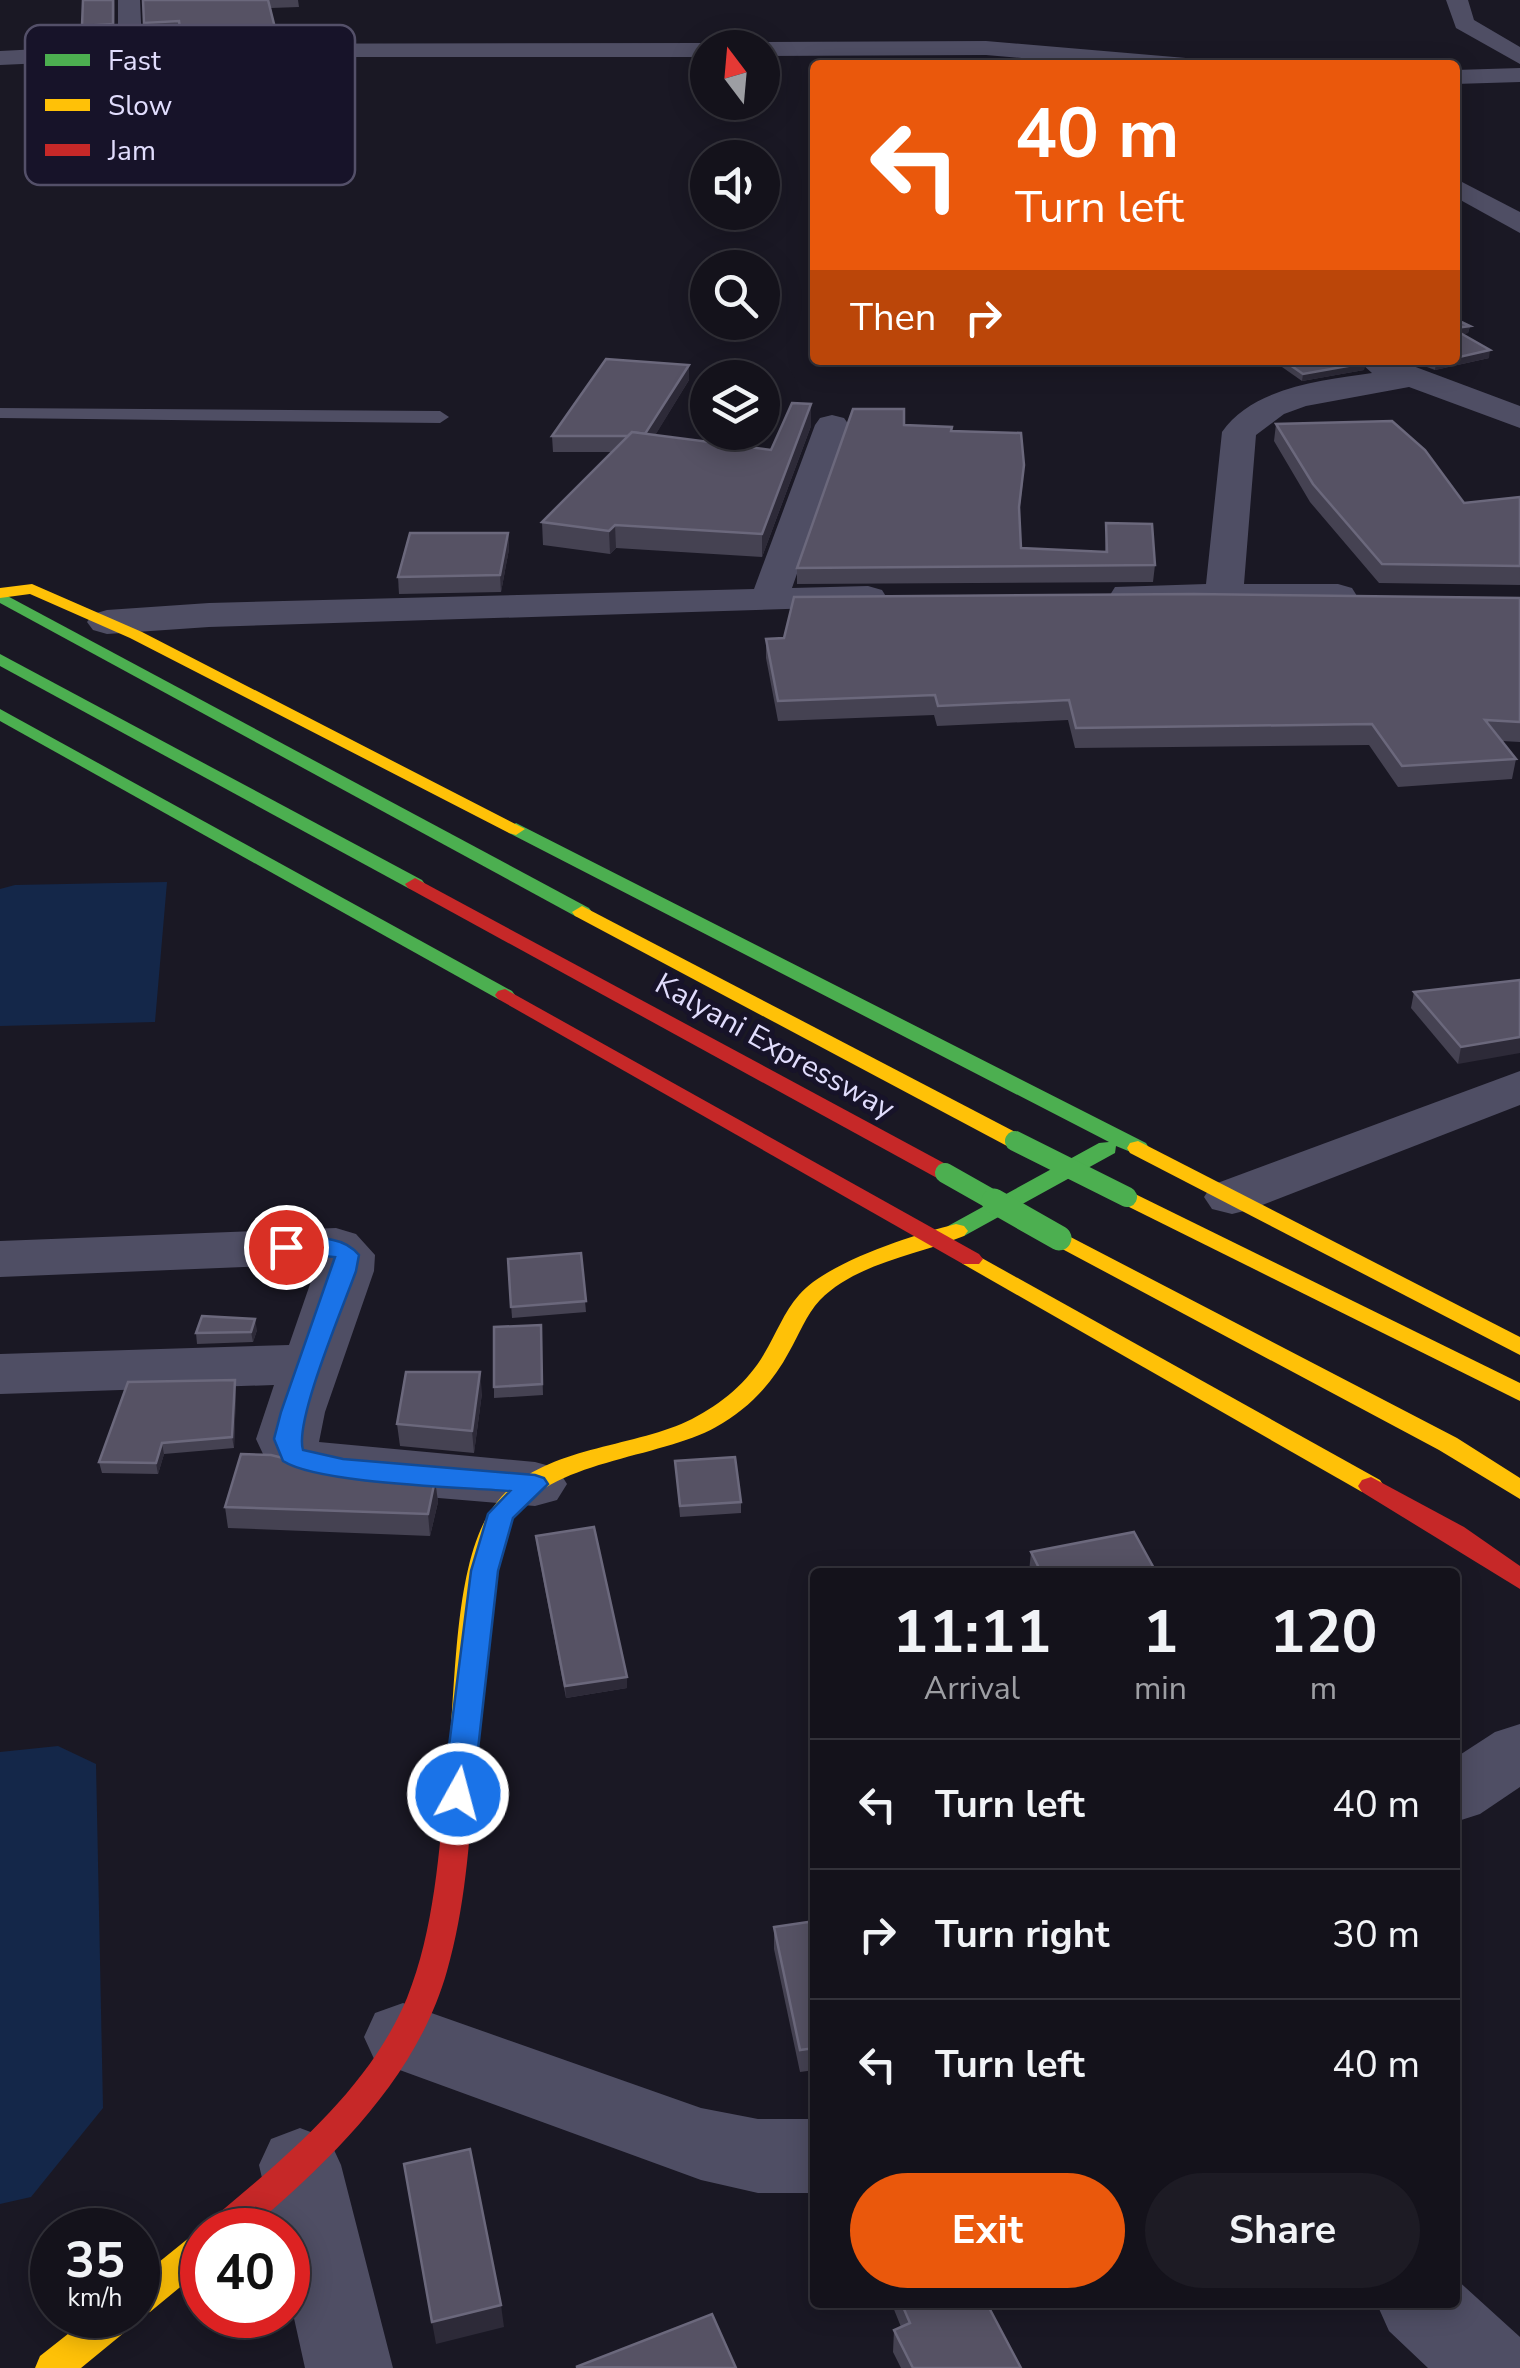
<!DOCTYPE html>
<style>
:root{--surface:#14121b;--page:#1d1b24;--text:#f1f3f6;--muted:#9d9ea3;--line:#33323a;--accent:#ea580c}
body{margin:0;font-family:"Nunito Sans",sans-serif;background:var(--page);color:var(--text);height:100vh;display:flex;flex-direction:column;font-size:38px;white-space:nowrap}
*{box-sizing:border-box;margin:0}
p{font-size:32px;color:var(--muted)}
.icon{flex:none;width:55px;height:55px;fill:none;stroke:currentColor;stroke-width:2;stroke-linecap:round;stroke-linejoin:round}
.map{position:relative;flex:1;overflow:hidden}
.side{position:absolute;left:810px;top:1568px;width:650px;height:740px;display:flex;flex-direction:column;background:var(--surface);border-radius:10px;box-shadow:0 5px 25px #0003,0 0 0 2px var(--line)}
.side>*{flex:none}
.banner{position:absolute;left:810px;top:60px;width:650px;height:305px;border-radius:10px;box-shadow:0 5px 25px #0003,0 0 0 2px var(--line);background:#ea580c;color:#fff;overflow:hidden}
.needle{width:65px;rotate:344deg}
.controls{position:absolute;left:690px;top:30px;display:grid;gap:20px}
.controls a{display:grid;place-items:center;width:90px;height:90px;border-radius:50%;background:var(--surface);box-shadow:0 5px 25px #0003,0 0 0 2px var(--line);font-size:50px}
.speed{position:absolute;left:30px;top:2208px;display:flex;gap:20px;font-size:50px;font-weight:700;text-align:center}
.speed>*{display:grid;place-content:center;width:130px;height:130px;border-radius:50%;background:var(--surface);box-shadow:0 5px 25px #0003,0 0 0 2px var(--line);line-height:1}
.speed small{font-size:25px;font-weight:400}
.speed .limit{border:15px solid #d22;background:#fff;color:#111}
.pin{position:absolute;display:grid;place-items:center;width:85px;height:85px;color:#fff;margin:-42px;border:5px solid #fff;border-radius:50%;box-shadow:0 2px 10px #0007}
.me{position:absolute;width:110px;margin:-55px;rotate:7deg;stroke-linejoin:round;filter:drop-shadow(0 0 8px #0008)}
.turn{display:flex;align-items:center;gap:35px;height:210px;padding:0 40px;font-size:45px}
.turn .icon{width:130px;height:130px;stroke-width:2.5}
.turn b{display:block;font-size:70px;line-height:85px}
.then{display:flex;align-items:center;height:95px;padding:0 40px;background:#0003;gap:20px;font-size:38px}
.eta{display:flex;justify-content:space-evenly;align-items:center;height:170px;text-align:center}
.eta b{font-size:60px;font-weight:700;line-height:70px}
.primary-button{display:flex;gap:20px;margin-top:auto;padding:20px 40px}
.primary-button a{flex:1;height:115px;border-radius:60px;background:var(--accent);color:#fff;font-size:40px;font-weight:700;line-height:115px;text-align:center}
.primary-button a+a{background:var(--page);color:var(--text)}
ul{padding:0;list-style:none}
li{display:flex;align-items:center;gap:30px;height:130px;padding:0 40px;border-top:2px solid var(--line)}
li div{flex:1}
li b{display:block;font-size:38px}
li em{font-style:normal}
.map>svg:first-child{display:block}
.water{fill:#142749}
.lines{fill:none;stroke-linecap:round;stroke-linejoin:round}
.lane{fill:#4f4e64;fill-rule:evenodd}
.street{fill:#4f4e64;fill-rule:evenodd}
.fast{fill:#4caf50;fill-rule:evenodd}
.slow{fill:#ffc107;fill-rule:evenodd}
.jam{fill:#c62828;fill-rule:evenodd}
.fast-bridge-far1{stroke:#4caf50;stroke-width:20}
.fast-bridge{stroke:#4caf50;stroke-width:25}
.wall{fill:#454252}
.shaded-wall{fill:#2d2a38}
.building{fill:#565264;stroke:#6b687c;stroke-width:2.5}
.route{fill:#1a73e8;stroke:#114b97;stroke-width:2.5}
.labels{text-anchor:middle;stroke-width:10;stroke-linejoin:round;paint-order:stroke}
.street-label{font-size:30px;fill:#e1ddfd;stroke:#171329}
.key{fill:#171329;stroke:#545069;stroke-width:2.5}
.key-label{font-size:28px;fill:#e1ddfd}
</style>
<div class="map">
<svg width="1520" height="2368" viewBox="0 0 1520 2368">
<rect width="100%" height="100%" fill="#1a1824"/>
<g class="water">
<polygon points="167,882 155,1022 0,1026 0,889 15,885"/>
<polygon points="58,1746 96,1764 103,2108 31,2197 0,2204 0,1752"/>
</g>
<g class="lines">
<polygon class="lane" points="0,408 440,411 449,417 440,423 0,418"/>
<g class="street">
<polygon points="118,0 140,0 142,44 708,43 718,48 708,48 708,57 177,57 0,65 0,51 118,45"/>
<polygon points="1446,0 1468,0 1474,20 1520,47 1520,64 1456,28"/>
<polygon points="986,41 1186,58 1198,65 1102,65 986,55 762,56 762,48 751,48 762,42"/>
<polygon points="1520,68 1520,82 1455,84 1455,70"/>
<polygon points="1462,182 1520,212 1520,233 1455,197 1455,184"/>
<path d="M1365 360H1397L1520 406V428L1409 387 1306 406 1284 414 1256 435 1244 584H1338L1352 588 1357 596 1352 604 1338 608 1129 607 1115 603 1110 595 1115 587 1206 584 1222 432C1253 387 1323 380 1372 373L1362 364Z"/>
<polygon points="832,415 844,418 849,425 792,588 868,586 882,590 887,598 882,606 209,627 107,634 93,630 87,622 93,614 107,610 209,603 754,589 815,425 820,418"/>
<polygon points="1520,1071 1520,1105 1252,1209 1232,1214 1212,1209 1204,1197 1212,1185"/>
<polygon points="336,1228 356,1234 375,1255 374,1271 325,1412 319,1442 535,1462 557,1468 567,1484 557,1500 535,1506 343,1490 279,1475 270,1469 256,1439 274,1385 0,1394 0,1354 289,1345 317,1264 0,1277 0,1241"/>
<polygon points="1520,1724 1520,1787 1480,1814 1455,1822 1455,1758 1495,1732"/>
<polygon points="403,2003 701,2108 758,2119 815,2119 815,2193 758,2193 701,2180 375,2061 364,2037 375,2013"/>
<polygon points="300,2128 329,2139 341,2165 393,2368 305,2368 288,2291 288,2230 274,2230 259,2165 271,2139"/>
<polygon points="1455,2278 1520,2337 1520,2368 1428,2368 1389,2331 1376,2302 1455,2302"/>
</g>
<g class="fast">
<polygon points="0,592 589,908 592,912 582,918 575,916 0,603"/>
<polygon points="0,654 422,880 425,884 415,890 408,888 0,666"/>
<polygon points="0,709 512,991 515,995 505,1001 498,999 0,721"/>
<polygon points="516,823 1146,1143 1149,1148 1138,1155 1116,1146 1115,1153 964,1236 948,1236 944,1231 948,1226 1099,1143 1109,1142 509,833 507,829"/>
</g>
<g class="slow">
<polygon points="32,584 142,632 525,829 516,835 509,833 130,638 30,594 0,598 0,588"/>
<polygon points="582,906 1023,1136 1026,1141 1015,1148 1007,1146 575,916 572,912"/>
<polygon points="1138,1141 1520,1337 1520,1355 1130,1153 1127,1148 1130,1143"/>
<polygon points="1127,1190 1520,1383 1520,1401 1119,1202 1116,1197 1119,1192"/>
<path d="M956 1224 964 1226 968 1231 964 1236C918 1255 856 1263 820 1300 806 1315 799 1335 789 1352 772 1384 748 1409 716 1427 659 1459 548 1460 513 1519 481 1573 484 1687 477 1750L473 1758 463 1761 453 1758 449 1750C456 1684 454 1559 494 1506 538 1445 630 1450 692 1419 721 1404 748 1382 764 1354 776 1334 784 1312 799 1295 827 1262 913 1235 956 1224Z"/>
<polygon points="1059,1231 1457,1438 1520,1478 1520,1499 1439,1450 1051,1243 1047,1238"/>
<polygon points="971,1252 1380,1480 1384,1486 1380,1492 1362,1492 963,1264 959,1259"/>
<polygon points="202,2232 202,2269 150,2312 136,2316 131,2327 81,2368 35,2368 40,2356 92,2315 138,2315 138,2279 190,2237"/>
</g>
<g class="jam">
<polygon points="415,878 953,1168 956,1173 953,1178 937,1178 408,888 405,884"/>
<polygon points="505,989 979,1254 983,1259 979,1264 963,1264 498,999 495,995 498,991"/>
<polygon points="1371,1477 1464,1527 1520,1566 1520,1589 1362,1492 1358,1486 1362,1480"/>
<path d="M463 1739 473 1742 477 1750C470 1823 468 1899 447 1971 417 2078 331 2160 249 2230H207L212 2219C286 2157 369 2089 407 1998 438 1921 440 1831 449 1750L453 1742Z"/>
</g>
<g class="fast-bridge-far1">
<polyline points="1015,1141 1127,1197"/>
<polyline points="945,1173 998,1203"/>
</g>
<polyline class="fast-bridge" points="994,1201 1059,1238"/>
</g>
<g class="wall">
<polygon points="83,0 115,0 114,36 83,38 82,26"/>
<polygon points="143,0 298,0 299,7 271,8 277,40 182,40 181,33 145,35"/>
<polygon points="1455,319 1470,326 1468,333 1462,334 1489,358 1435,370 1408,360 1455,360"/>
<polygon points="1272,360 1362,360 1365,363 1364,370 1302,381"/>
<polygon points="689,365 689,380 655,435 771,450 811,426 762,557 616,548 610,554 543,545 542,522 612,452 553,452 552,436"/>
<polygon points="1276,424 1464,503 1520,497 1520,585 1379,583 1310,502 1274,441"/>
<polygon points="904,425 952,431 1023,481 1019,513 1021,548 1105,552 1106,523 1155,565 1153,582 797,584 797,568"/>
<polygon points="508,533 509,549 501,592 399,594 398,577"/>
<polygon points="1520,598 1520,742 1502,741 1516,759 1512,779 1398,787 1369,745 1075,748 1068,720 937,726 934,715 778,721 766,658 766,639"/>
<polygon points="1520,980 1458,1064 1411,1008 1414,992"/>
<polygon points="581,1253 586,1312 512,1318 508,1259"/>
<polygon points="541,1325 543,1395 494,1398 494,1387"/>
<polygon points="257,1330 253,1342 197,1344 196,1333"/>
<polygon points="236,1391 234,1448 164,1454 158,1474 102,1473 99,1462"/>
<polygon points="482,1393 474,1453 400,1446 397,1424"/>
<polygon points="675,1461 741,1502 741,1513 680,1517"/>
<polygon points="339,1472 435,1480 438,1502 430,1536 228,1528 225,1507"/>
<polygon points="536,1536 627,1688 566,1698 537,1547"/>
<polygon points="1031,1552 1156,1572 1029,1572"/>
<polygon points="815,1921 815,2070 800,2072 774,1949 774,1927"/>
<polygon points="891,2302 986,2302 1021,2368 901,2368 893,2352 894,2330 901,2327"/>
</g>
<g class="shaded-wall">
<polygon points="113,0 115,0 114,36 113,24"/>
<polygon points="1470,326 1468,333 1455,336 1455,328"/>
<polygon points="1490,350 1489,358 1435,370 1436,362 1455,360 1455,358"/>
<polygon points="1365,363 1364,370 1302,381 1303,374"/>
<polygon points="689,365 689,380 645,452 644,436"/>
<polygon points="811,404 811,426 762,557 762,534"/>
<polygon points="615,525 616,548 610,554 609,531"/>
<polygon points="508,533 509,549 501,592 500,575"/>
<polygon points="1520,1037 1520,1053 1458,1064 1461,1047"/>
<polygon points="255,1319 257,1330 253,1342 251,1332"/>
<polygon points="480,1372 482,1393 474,1453 472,1431"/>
<polygon points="235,1380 236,1391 234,1448 232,1437"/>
<polygon points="162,1443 164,1454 158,1474 156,1463"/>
<polygon points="435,1480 438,1502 430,1536 428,1514"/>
<polygon points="627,1677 627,1688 566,1698 565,1686"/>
<polygon points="501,2305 504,2327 436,2344 432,2322"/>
</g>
<g class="building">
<polygon points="83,0 113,0 113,24 82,26"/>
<polygon points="143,0 268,0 275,28 180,28 179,21 144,23"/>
<polygon points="1455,319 1470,326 1455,328"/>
<polygon points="1455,330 1490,350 1455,358"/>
<polygon points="606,359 689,365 645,434 632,432 628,436 552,436"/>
<polygon points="1283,360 1362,360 1365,363 1303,374"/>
<polygon points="792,403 811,404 762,534 615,525 609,531 542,522 632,432 771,450"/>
<polygon points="853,409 904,409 904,425 952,427 951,431 1021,433 1024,465 1019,507 1021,548 1107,552 1106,523 1152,524 1155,565 797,568"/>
<polygon points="1392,421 1425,450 1464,503 1520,497 1520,566 1382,564 1313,484 1276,424"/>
<polygon points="410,533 508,533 500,575 398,577"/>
<polygon points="1194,594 1520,598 1520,722 1485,720 1516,759 1402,766 1372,724 1076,728 1069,700 938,706 935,695 778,701 766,639 784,638 794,597"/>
<polygon points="1520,980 1520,1037 1461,1047 1414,992"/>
<polygon points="581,1253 586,1301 511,1307 508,1259"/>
<polygon points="202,1316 255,1319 251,1332 196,1333"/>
<polygon points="541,1325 542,1384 494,1387 494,1327"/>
<polygon points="406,1372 480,1372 472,1431 397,1424"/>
<polygon points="235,1380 232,1437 162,1443 156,1463 99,1462 128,1382"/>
<polygon points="241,1454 271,1455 339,1472 435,1480 428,1514 225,1507"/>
<polygon points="735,1457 741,1502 680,1506 675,1461"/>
<polygon points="594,1527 627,1677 565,1686 536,1536"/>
<polygon points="1134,1532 1156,1572 1041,1572 1031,1552"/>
<polygon points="815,1921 815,2048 800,2050 774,1927"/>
<polygon points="470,2149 501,2305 432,2322 404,2164"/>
<polygon points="901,2302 986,2302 1021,2368 913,2368 894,2330 910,2323"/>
<polygon points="712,2314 736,2368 576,2367"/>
</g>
<path class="route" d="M286 1239C312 1239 341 1233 359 1255L356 1271C344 1305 294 1421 303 1450L343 1459 535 1475 544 1478 548 1484 513 1518 498 1571 473 1794 469 1803 458 1806 447 1803 443 1794 471 1571 488 1514 510 1491C461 1487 319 1484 283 1461L274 1439 281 1412 335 1257 277 1252 274 1247 277 1242Z"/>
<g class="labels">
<g class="street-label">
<text transform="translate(775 1046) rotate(29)" y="10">Kalyani Expressway</text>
</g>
</g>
<rect x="25" y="25" width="330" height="160" rx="15" class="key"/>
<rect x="45" y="54" width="45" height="12" fill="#4caf50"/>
<rect x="45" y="99" width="45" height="12" fill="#ffc107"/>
<rect x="45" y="144" width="45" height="12" fill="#c62828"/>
<g class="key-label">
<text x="108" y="70">Fast</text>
<text x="108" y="115">Slow</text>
<text x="108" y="160">Jam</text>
</g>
</svg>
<div class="controls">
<a><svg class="needle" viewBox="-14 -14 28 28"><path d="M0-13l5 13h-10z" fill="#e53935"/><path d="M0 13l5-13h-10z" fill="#9d9ea3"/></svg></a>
<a><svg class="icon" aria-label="sound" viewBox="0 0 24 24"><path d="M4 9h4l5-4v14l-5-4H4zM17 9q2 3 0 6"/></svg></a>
<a><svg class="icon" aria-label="search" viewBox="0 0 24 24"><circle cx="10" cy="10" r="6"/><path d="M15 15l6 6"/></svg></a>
<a><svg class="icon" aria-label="layers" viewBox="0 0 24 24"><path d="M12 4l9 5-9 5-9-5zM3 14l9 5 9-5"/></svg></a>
</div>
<div class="speed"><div>35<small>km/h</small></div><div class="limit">40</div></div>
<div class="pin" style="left:286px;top:1247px;background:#d93025"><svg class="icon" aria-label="arrive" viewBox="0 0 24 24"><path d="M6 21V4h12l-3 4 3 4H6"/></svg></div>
<svg class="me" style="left:458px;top:1794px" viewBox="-20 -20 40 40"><circle r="17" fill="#1a73e8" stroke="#fff" stroke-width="3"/><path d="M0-11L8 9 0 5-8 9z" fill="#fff"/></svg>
<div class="banner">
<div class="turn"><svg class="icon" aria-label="left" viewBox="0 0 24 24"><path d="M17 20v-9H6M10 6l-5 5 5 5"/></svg><div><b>40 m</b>Turn left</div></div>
<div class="then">Then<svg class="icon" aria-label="right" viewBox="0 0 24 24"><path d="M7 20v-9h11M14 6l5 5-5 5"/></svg></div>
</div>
<section class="side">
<div class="eta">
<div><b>11:11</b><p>Arrival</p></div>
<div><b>1</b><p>min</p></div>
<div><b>120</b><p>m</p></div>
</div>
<ul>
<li><svg class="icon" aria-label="left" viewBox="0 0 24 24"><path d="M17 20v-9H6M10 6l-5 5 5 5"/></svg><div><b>Turn left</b></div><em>40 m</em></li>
<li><svg class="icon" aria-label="right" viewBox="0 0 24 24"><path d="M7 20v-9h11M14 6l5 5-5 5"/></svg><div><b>Turn right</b></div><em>30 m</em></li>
<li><svg class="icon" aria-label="left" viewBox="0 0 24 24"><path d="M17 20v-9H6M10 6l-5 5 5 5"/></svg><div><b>Turn left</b></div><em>40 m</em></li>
</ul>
<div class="primary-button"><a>Exit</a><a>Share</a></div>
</section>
</div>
